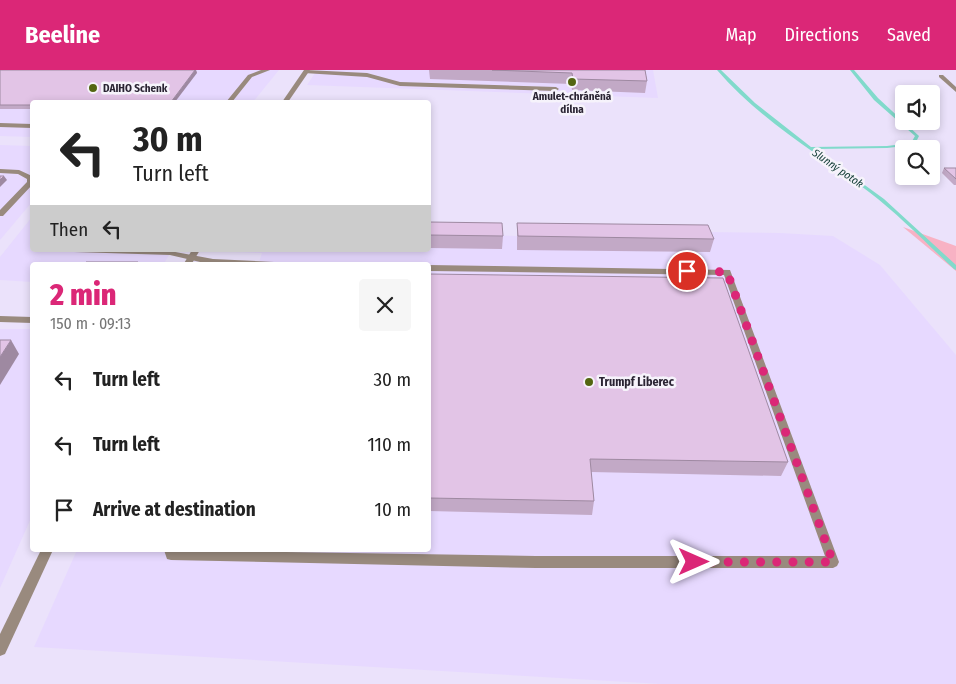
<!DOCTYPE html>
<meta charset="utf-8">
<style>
:root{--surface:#fff;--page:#f6f6f6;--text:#222;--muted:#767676;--accent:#db2777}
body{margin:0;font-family:"Fira Sans Condensed",sans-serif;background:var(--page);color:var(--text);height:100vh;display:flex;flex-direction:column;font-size:19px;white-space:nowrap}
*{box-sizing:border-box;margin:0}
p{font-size:16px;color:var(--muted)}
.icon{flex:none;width:28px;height:28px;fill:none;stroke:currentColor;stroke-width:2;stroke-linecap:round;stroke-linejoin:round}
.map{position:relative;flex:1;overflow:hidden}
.drawer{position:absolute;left:30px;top:192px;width:401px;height:290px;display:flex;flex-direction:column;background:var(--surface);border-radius:5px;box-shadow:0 2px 8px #0003}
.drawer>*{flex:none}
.guide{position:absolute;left:30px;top:30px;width:401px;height:152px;border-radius:5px;box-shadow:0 2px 8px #0003;background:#fff;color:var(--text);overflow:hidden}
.tools{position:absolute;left:895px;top:15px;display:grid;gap:10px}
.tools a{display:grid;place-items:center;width:45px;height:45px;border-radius:5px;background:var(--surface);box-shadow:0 2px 8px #0003;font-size:25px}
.pin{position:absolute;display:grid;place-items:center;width:42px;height:42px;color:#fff;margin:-21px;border:2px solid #fff;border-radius:50%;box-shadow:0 1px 5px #0007}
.me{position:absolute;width:55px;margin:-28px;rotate:90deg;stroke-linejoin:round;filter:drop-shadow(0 0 4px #0008)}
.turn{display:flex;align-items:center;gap:18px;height:105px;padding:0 20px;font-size:22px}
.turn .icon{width:65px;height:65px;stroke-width:2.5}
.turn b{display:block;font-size:35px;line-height:42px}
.then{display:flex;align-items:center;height:48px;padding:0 20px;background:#0003;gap:10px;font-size:19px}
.round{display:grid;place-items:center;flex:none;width:52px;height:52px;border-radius:5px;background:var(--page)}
.head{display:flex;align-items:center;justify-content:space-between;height:85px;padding:0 20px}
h1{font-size:30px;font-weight:800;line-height:38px;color:var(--accent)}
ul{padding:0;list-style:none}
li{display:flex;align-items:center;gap:15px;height:65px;padding:0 20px}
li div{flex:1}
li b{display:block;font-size:19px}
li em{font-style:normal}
header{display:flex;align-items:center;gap:30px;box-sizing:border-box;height:70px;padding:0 25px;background:var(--accent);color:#fff}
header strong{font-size:24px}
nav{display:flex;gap:28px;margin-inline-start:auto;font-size:18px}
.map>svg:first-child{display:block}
.built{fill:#e7d9ff}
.green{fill:#f8b2c4}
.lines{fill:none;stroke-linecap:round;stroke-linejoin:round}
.stream{fill:#81dacb;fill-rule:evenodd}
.service{fill:#998a7e;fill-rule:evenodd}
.minor{fill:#998a7e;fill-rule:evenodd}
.wall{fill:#c2a9c6}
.shaded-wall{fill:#9e89a1}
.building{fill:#e2c4e6;stroke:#9e89a1}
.route{stroke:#db2777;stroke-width:9;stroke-dasharray:0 16.2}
.poi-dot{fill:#536611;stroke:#f6f3fb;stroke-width:2}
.labels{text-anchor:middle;stroke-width:5;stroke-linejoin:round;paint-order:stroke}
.far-poi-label{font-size:11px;font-weight:bold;fill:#2a2433;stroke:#f6f3fb;text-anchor:start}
.far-water-label{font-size:11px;font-style:italic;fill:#17413a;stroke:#f6f3fb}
.poi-label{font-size:12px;font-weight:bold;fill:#2a2433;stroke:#f6f3fb;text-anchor:start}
</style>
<header>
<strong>Beeline</strong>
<nav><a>Map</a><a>Directions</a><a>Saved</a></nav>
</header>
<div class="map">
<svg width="956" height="614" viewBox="0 0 956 614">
<rect width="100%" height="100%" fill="#ebe2fb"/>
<g class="built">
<polygon points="0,0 279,0 253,32 32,32 32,67 0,66"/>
<polygon points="317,0 653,0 658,28 307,15"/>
<polygon points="0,75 32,76 32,132 0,170"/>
<polygon points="32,147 32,180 172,180 163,195 32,195 32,212 0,210 0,187"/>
<polygon points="703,162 780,163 833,166 880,195 956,285 956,614 661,614 34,577 77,480 429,480 429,195 258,195 262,183 235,182 236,180 429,180 429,164 517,166"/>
<polygon points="0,259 32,259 32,446 0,518"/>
</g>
<polygon class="green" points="903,157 956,176 956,201"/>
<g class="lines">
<path class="stream" d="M717 0H721L755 33 811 77 887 76 911 73 915 66 874 30 850 0H854L878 28 919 66 915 74 913 75 887 78 815 79 884 129 956 195V200L954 199C926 173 899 145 869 122 817 83 760 50 717 0Z"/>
<g class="service">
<polygon points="261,0 270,0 252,7 232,32 226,32 248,5"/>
<polygon points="306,0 367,3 400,12 556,17 559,19 556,21 400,16 367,7 304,3 303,2"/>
<polygon points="939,5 943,5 956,17 956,22 939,7"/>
<polygon points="0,53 32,54 32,58 0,57"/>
<polygon points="0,99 19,100 32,106 32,115 3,146 0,146 0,140 27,112 27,109 18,104 0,103"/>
<polygon points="70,180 170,181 213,189 274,192 278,195 213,195 170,185 74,182"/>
<polygon points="429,195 730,200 839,492 837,496 833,498 536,498 171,490 167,489 164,480 536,486 825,486 724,205 429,201"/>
<polygon points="0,246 32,247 32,253 0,252"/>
</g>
<g class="minor">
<polygon points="304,0 310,0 288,32 282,32"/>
<polygon points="192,180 200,180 191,195 183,195"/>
<polygon points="41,480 53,480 5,584 0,586 0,564"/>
</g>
</g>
<g class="wall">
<polygon points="0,0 196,0 197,3 32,32 32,39 0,39"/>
<polygon points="429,0 645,0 647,11 645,23 572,20 571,14 430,9"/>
<polygon points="944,98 956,98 956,115 954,115 942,103"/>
<polygon points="429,152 503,166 502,179 429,178"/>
<polygon points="517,153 714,169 710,182 517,180"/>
<rect x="242" y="180" width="21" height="1"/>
<polygon points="429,204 788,392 781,406 591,402 594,431 592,445 429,441"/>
</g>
<g class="shaded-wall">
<polygon points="195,0 196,0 197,3 175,32 171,32"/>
<polygon points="4,106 7,110 0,117 0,110"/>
<polygon points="11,270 19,284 0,315 0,287"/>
</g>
<g class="building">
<polygon points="0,0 195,0 171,32 32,32 32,35 0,35"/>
<polygon points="492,0 645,0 647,11 573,9 572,3"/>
<polygon points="944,98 956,98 956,109"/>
<polygon points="0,106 4,106 0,110"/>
<polygon points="429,152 502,153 503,166 429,165"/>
<polygon points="517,153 708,155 714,169 518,166"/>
<polygon points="86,192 138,192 137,195 84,195"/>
<polygon points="429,204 723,208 788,392 590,389 594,431 429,428"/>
<polygon points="0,270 11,270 0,287"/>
</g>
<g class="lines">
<polyline class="route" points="687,201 727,202 833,492 694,492"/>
</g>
<g class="poi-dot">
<circle cx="572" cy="12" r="5"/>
<circle cx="93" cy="18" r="5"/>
<circle cx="589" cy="312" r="5"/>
</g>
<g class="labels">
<g class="far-poi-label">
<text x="103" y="22">DAIHO Schenk</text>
<text x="572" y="30" text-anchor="middle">Amulet-chráněná<tspan x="572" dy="13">dílna</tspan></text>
</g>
<g class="far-water-label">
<text transform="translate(838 98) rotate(35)" y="4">Slunný potok</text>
</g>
<g class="poi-label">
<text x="599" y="316">Trumpf Liberec</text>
</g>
</g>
</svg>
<div class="tools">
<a><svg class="icon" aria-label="sound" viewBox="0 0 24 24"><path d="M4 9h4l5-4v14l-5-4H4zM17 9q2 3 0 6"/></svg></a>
<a><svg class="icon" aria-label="search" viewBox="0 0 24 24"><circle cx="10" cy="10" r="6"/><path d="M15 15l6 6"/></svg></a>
</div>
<div class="pin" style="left:687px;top:201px;background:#d93025"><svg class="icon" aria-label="arrive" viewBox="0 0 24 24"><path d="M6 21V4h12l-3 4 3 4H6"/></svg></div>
<svg class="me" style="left:694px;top:492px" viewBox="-20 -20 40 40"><path d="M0-17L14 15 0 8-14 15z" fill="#db2777" stroke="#fff" stroke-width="4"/></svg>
<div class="guide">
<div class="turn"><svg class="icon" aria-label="left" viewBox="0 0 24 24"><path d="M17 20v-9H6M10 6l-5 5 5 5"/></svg><div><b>30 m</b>Turn left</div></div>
<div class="then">Then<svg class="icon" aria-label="left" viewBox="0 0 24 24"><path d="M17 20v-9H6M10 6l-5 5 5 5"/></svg></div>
</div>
<section class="drawer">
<div class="head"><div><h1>2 min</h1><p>150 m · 09:13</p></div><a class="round"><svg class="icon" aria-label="close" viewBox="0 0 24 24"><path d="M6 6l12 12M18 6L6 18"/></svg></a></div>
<ul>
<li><svg class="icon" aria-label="left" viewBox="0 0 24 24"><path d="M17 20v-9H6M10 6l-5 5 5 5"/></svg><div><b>Turn left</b></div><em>30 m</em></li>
<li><svg class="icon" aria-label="left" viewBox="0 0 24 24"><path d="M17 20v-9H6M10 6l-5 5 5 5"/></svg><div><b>Turn left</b></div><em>110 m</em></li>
<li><svg class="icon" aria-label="arrive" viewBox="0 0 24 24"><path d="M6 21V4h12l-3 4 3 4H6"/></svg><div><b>Arrive at destination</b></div><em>10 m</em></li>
</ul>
</section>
</div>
